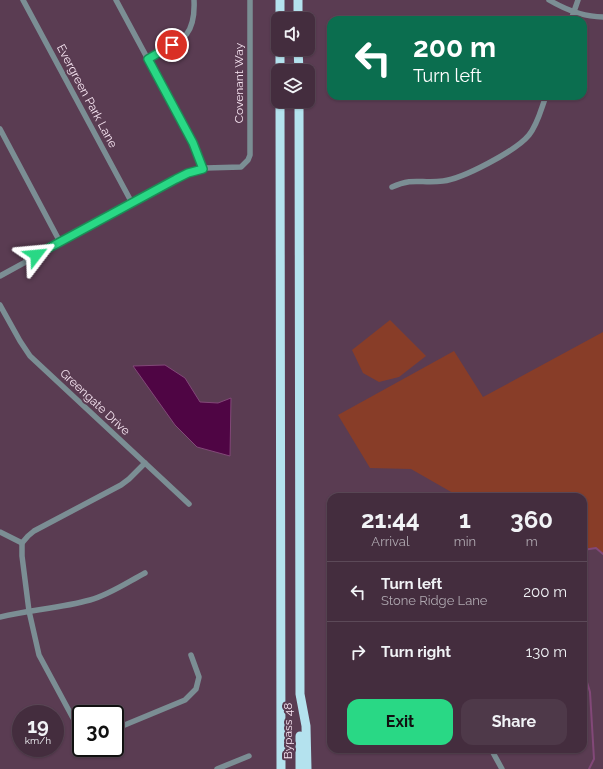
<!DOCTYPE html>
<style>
:root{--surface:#442d3e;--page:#4e3949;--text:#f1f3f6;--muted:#afa8b0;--line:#5c4958;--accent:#29d885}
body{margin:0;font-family:Raleway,sans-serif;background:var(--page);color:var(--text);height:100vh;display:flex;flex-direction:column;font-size:15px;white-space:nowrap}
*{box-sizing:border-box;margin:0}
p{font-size:13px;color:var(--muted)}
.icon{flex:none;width:22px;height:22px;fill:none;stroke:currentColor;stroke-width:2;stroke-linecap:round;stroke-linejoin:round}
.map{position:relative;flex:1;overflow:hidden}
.side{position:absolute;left:327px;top:493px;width:260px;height:260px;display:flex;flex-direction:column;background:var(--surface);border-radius:12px;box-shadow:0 1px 3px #0004,0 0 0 1px var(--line)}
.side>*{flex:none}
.top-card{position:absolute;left:327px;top:16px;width:260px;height:84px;border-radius:12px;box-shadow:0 1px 3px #0004,0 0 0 1px var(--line);background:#0b6e4f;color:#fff;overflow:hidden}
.buttons{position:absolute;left:271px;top:12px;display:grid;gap:8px}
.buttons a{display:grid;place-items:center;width:44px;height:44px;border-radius:8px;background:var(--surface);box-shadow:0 1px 3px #0004,0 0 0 1px var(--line);font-size:20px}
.speed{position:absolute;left:12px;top:705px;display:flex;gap:8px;font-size:20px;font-weight:700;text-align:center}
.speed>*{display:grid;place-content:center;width:52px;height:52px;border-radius:50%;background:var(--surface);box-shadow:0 1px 3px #0004,0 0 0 1px var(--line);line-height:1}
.speed small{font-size:10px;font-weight:400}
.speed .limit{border:2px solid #111;border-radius:6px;background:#fff;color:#111}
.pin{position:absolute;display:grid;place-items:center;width:34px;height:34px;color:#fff;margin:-17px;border:2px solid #fff;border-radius:50%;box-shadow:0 1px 4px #0007}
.me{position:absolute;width:44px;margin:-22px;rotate:61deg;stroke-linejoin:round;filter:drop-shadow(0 0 3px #0008)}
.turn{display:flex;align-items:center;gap:14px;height:84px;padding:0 20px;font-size:18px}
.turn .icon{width:52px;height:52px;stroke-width:2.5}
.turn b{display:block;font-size:28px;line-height:34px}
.eta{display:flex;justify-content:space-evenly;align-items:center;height:68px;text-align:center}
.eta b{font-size:24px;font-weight:700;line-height:28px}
.action{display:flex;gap:8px;margin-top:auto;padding:8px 20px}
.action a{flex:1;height:46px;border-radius:12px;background:var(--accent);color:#111;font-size:16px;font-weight:700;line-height:46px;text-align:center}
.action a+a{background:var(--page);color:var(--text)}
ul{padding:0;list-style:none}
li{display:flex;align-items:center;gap:12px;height:60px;padding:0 20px;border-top:1px solid var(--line)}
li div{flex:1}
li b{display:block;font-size:15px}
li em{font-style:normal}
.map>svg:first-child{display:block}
.green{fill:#883d28}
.water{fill:#4f0544;stroke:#824878}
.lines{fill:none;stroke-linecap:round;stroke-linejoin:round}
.stream{stroke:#824878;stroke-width:2}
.minor{stroke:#7b8e94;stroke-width:5.5}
.trunk{stroke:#b4e2ee;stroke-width:9}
.route-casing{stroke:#1b8c56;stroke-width:10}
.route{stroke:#29d885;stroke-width:7}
.labels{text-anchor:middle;stroke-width:4;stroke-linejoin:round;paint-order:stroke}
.street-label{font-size:12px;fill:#f8e6f3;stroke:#5a3c52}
</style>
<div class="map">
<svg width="603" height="769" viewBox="0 0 603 769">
<rect width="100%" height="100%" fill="#5a3c52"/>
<g class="green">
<polygon points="390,320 426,356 399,377 379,382 363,373 352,350"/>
<polygon points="603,332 603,554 596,548 583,550 583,497 460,497 411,469 370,468 338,415 454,351 483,397"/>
</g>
<polygon class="water" points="165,365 185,378 200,402 218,403 231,398 230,456 197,447 175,425 133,366"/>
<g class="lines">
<g class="stream">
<polyline points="583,550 596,548 603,554"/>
<polyline points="583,669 590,692 594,759 589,769"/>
</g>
<g class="minor">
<polyline points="23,0 132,203"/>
<polyline points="116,0 193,143 203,169"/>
<path d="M549 0C566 10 583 17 603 17"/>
<polyline points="571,20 578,0"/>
<path d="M148 59C178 42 196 40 194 0"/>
<polyline points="0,129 60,242"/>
<path d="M392 187C414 177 421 184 443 181 462 179 516 151 529 135 538 124 541 109 546 96"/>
<polyline points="0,276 188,173 206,168 241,167 248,160 250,155 250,0"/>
<polyline points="0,305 20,341 30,356 189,504"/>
<polyline points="0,532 22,543"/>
<path d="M0 617C30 610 61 608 90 600 109 595 128 582 145 573"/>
<polyline points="81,727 74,720 39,655 29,611 22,556 22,543 28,536 34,531 121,485 129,479 145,463"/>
<polyline points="115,729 185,700 196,689 199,677 191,655"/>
<polyline points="491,749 502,769"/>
<polyline points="217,769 249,756"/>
</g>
<g class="trunk">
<polyline points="280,0 280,19"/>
<polyline points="298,0 298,19"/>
<polyline points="280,49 280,71"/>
<polyline points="298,49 299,71"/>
<polyline points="280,101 281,769"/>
<polyline points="299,101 300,694 306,726 307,769"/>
<polyline points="300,736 300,769"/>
</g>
</g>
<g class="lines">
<defs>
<polyline id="route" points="36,255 176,179 188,173 203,169 193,143 148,59 172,45"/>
</defs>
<use href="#route" class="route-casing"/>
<use href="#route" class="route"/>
</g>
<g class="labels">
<g class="street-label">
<text transform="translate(239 83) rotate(-90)" y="4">Covenant Way</text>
<text transform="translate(87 96) rotate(62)" y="4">Evergreen Park Lane</text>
<text transform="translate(95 402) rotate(43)" y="4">Greengate Drive</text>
<text transform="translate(288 731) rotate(-90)" y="4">Bypass 48</text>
</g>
</g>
</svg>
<div class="buttons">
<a><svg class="icon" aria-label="sound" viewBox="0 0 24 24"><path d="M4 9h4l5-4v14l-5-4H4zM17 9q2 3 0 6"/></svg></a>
<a><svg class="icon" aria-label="layers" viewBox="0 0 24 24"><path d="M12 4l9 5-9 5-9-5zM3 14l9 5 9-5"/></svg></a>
</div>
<div class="speed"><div>19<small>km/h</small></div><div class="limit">30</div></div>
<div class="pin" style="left:172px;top:45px;background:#d93025"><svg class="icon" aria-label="arrive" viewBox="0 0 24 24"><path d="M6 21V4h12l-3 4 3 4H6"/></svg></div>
<svg class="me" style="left:36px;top:255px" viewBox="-20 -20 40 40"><path d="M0-17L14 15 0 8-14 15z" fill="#29d885" stroke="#fff" stroke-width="4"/></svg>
<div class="top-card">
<div class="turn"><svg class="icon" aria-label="left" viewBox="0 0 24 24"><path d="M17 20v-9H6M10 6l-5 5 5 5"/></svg><div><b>200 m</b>Turn left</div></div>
</div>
<section class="side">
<div class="eta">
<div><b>21:44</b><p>Arrival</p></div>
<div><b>1</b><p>min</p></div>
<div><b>360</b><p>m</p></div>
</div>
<ul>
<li><svg class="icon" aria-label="left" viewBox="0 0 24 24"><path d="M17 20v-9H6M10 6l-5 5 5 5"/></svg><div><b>Turn left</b><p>Stone Ridge Lane</p></div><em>200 m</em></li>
<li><svg class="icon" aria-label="right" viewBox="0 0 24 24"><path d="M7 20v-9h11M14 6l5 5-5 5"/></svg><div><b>Turn right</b></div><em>130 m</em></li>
</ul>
<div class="action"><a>Exit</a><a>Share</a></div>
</section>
</div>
